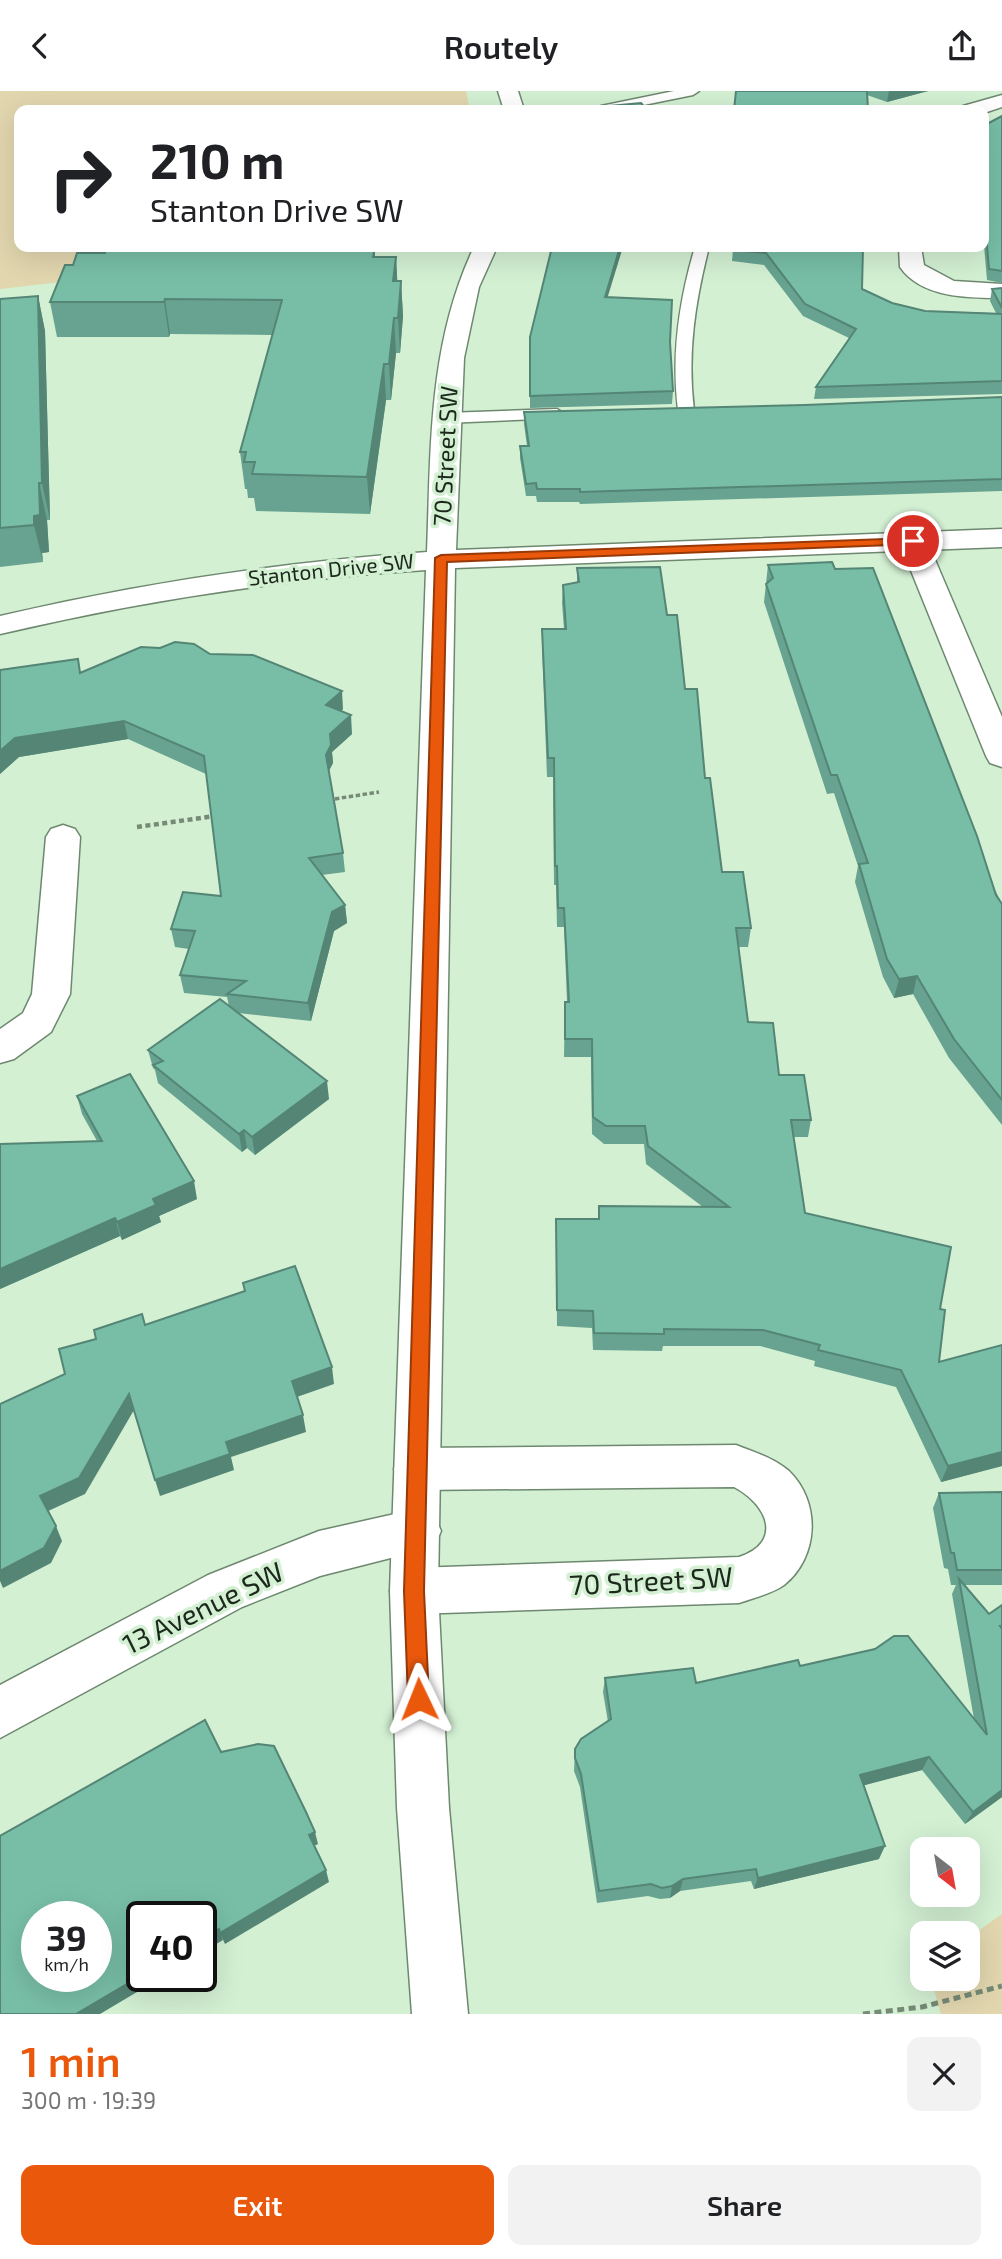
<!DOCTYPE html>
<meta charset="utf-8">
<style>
:root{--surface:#fff;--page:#f2f2f2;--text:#202124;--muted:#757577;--accent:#ea580c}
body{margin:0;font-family:"Exo 2",sans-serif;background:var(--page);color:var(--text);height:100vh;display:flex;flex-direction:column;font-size:26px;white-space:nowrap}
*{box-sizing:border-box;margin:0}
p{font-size:23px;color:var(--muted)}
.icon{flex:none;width:38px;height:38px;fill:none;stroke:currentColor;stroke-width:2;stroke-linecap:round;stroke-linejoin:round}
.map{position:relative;height:1923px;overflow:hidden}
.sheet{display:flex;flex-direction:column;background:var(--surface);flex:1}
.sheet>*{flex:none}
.hud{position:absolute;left:14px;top:14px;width:975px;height:147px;border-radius:14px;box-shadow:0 7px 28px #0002;background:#fff;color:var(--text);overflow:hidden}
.needle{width:46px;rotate:149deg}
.tools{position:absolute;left:910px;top:1746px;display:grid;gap:14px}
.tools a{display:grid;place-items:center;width:70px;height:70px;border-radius:14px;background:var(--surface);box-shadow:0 7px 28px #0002;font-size:35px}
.speed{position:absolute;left:21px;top:1810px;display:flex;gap:14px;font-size:35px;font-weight:700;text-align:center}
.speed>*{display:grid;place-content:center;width:91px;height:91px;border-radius:50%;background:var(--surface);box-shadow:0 7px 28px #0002;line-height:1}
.speed small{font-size:18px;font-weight:400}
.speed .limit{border:4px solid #111;border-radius:10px;background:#fff;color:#111}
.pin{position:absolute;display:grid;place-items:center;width:60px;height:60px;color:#fff;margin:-30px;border:4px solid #fff;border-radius:50%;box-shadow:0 2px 7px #0007}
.me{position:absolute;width:77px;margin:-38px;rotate:358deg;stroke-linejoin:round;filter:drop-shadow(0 0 5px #0008)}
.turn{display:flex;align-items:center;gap:24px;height:147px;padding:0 21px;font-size:32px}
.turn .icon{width:91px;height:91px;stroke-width:2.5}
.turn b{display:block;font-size:49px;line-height:60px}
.round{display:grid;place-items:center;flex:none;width:74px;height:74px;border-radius:14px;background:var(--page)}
.head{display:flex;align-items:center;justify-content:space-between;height:119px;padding:0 21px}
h1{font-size:42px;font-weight:600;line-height:52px;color:var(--accent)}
.primary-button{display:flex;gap:14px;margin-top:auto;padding:14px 21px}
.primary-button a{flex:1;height:80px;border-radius:14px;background:var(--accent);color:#fff;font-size:28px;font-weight:600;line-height:80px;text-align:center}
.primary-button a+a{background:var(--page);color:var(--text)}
header{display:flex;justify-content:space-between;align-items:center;height:91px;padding:0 21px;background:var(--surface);font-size:32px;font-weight:600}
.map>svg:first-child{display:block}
.green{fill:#e1d6ae}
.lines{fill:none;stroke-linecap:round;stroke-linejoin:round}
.service-casing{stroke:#6e886f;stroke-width:3}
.minor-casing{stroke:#6e886f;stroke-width:3}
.tertiary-casing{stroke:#6e886f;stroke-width:3}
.path-far2{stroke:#768a76;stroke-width:3.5;stroke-dasharray:4.5 2.5;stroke-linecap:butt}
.path-far1{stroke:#768a76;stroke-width:4.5;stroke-dasharray:5 3.5;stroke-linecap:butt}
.path{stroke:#768a76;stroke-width:5;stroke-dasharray:7 4.5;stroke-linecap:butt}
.service{fill:#fff;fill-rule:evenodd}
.minor{fill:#fff;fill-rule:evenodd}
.tertiary{fill:#fff;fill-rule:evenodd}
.wall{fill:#67a390}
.shaded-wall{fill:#548575}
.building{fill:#78bea7;stroke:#548575;stroke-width:2;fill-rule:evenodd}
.route{fill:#ea580c;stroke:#983908;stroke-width:2}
.labels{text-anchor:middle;stroke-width:7;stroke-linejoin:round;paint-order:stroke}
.far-street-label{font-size:21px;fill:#1d281d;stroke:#d3f0d3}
.street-label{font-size:24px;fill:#1d281d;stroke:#d3f0d3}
.near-street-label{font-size:28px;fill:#1d281d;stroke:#d3f0d3}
</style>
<header><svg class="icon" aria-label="back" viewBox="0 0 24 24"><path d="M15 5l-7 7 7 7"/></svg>Routely<svg class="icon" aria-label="share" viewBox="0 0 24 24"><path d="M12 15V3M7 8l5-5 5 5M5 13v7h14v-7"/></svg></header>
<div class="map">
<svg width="1002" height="1923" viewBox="0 0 1002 1923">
<rect width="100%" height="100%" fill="#d3f0d3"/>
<g class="green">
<polygon points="0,0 466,0 470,19 19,19 19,156 364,156 0,198"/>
<polygon points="1002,1823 1002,1923 941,1923 931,1888 968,1888 968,1847"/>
</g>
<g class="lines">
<defs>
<g id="service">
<polygon points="674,0 699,0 693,4 619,19 594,19 601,15"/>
<path d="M695 156H709C695 211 687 263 694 319L686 324 678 319C671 263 679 210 695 156Z"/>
<polygon points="557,318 565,323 563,327 446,332 438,327 446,322"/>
</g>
<g id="minor">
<polygon points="1002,4 1002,16 984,22 984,19 960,19 963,15"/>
<path d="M899 156H921L924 174 954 190 1002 193V207C969 207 921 207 900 176Z"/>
<polygon points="913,441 923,444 927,450 1002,626 1002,676 990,672 986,665 899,450 903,444"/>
<polygon points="63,734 75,738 80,746 70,903 51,941 14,968 0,972 0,938 23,922 32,903 46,746 51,738"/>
<path d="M736 1354C754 1361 774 1367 789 1380 821 1411 819 1466 784 1494 771 1503 753 1507 739 1512L414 1523 397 1516 390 1500 397 1484 414 1477 739 1466C784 1451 767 1413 734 1396L417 1399 401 1393 394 1378 401 1363 417 1357Z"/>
<polygon points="417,1418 434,1424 441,1440 434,1456 320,1485 242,1516 0,1647 0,1594 208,1484 319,1440"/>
</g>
<g id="tertiary">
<polygon points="498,0 518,0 524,19 504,19"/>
<path d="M474 156H497L479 196 464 267 456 459 1002 438V456L455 477 438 1500 449 1717 468 1923H412L397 1717 390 1500 426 479C282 488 140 510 0 543V525C141 492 282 471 427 461 431 356 428 253 474 156Z"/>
</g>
</defs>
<use href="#service" class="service-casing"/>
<use href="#minor" class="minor-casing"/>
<use href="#tertiary" class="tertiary-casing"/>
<polyline class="path-far2" points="328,709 379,701"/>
<polyline class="path-far1" points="137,736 215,725"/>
<polyline class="path" points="863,1923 922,1916 1002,1895"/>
<use href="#service" class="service"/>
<use href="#minor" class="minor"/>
<use href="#tertiary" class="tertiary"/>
</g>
<g class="wall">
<polygon points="736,0 928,0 887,11 867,4"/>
<polygon points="1002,25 1002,192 987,189 984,155 984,40"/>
<polygon points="863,156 862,198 892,212 925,220 996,222 990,210 992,198 1002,197 1002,303 814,308 816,296 849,247 803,225 764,174 732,170 733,159"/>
<polygon points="375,157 375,166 396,166 397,190 401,190 403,225 400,262 396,262 391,309 386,309 370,423 256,420 254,407 248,407 247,398 245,398 240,361 272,244 170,243 169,246 57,246 50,211 73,174 105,162"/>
<polygon points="38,205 45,240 50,429 47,429 49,461 42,462 43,471 0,476 0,208"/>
<polygon points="608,206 670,251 673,300 672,313 530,317 530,246"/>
<polygon points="1002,306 1002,400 580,413 579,411 537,411 536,405 526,405 520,367 520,355 527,355 524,333 524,321 805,314"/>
<polygon points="768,474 835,478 1002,813 1002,1034 949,967 913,903 894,907 883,886 855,791 858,775 834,702 827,703 764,511"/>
<polygon points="577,477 667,524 705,687 722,781 751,837 748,856 738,856 748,931 779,984 811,1029 808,1046 794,1046 805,1122 940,1218 939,1271 1002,1254 1002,1375 941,1391 896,1296 814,1275 815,1270 760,1255 663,1255 662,1260 593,1259 592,1237 557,1235 556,1128 598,1128 599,1115 703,1116 646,1073 644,1053 604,1053 592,1043 591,966 564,966 565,911 567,911 564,836 557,836 556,794 554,794 553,686 547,686 542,556 542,538 564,538 562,512 563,494 577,492"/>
<polygon points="210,563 343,618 341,620 352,643 332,661 333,672 329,680 343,762 345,781 322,784 345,814 347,832 334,840 311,930 238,922 329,1008 255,1064 247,1057 242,1061 158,992 155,979 153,977 148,959 229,915 227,906 184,902 180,884 189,858 175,856 171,838 221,805 206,683 128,648 19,666 0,683 0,579 81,582"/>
<polygon points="77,1005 197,1108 159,1125 161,1131 122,1149 120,1145 0,1198 0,1053 97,1050 82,1023"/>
<polygon points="1002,1401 1002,1494 965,1494 989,1523 1002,1514 1002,1706 965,1733 922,1679 864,1694 879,1768 754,1798 751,1790 680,1800 670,1807 660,1808 648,1805 597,1812 580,1696 574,1680 575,1658 608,1631 603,1601 605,1587 696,1592 800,1575 974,1628 952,1503 956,1494 951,1494 948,1478 944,1477 933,1417 939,1402"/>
</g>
<g class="shaded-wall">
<polygon points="889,0 928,0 887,11"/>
<polygon points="620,156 623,156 604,218 605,206"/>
<polygon points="396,166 398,201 393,190"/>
<polygon points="401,190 403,225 400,262 398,227"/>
<polygon points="38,205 45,240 50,429 42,392"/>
<polygon points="165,208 170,243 169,246 164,211"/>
<polygon points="394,227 396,262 391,309 389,273"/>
<polygon points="384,273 386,309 370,423 367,386"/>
<polygon points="39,392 47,429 49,461 42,462 43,471 34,434 34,425"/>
<polygon points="342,600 343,618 328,633 326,614"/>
<polygon points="351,624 352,643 332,661 333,672 327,683 326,664 330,643"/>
<polygon points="124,630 128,648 19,666 0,683 0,660 15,647"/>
<polygon points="345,814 347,832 334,840 311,930 308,912 332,821"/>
<polygon points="917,885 913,903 894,907 899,888"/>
<polygon points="327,990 329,1008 255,1064 252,1046"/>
<polygon points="244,1039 247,1057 242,1061 239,1043"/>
<polygon points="194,1090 197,1108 159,1125 161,1131 122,1149 117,1131 153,1108"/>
<polygon points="115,1127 120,1145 0,1198 0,1178"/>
<polygon points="332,1276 334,1293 294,1307 292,1290"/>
<polygon points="129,1303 134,1319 85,1403 46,1421 40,1405"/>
<polygon points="303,1324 306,1341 231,1366 234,1379 160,1405 155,1389 226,1351"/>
<polygon points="1002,1361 1002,1375 941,1391 948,1375"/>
<polygon points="56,1435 62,1450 51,1472 3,1497 0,1490 0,1480"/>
<polygon points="929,1666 922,1679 854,1697 860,1684"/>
<polygon points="1002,1699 1002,1706 965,1733 973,1721"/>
<polygon points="315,1741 318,1753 312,1756 309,1744"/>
<polygon points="885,1755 879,1768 754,1798 758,1787"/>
<polygon points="326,1779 329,1791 225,1853 220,1842"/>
<polygon points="683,1788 680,1800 670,1807 672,1795"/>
<polygon points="219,1838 223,1849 201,1862 201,1848"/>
<polygon points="142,1884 142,1885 164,1885 100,1923 76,1923"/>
</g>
<g class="building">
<polygon points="736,0 867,0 868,19 734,19"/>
<polygon points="641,12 647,19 588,19 588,17"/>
<polygon points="1002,25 1002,180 989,178 984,121 984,40 985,34"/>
<polygon points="552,156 620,156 605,206 672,209 670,251 673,300 530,305 530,246"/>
<polygon points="734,156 863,156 862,198 892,212 925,220 1002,223 1002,290 816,296 856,238 805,213 766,162 733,159"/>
<polygon points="375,157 373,166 396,166 393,190 401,190 398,227 394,227 389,273 384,273 367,386 252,383 255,371 244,371 246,361 240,361 282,209 165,208 164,211 50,211 65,174 73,174 77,162 105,162 106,159"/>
<polygon points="1002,197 1002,217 992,198"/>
<polygon points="38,205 42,392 39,392 40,424 34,425 34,434 0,437 0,208"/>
<polygon points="1002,306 1002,388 580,401 580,398 537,398 536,392 526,393 520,355 529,355 524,321 805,314"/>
<polygon points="832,471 835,478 873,477 977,745 996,804 1002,813 1002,1009 954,948 917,885 899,888 887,868 859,773 868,772 837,684 831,684 766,493 773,487 768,474"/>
<polygon points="660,476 667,524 677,524 685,598 697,598 705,687 710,687 722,781 743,781 751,837 736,837 748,931 773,932 779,984 804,984 811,1029 791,1029 805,1122 951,1156 940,1218 945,1219 939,1271 1002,1254 1002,1361 948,1375 901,1279 818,1259 820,1254 763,1239 664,1238 664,1243 594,1242 593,1220 557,1219 556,1128 599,1128 599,1115 729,1116 648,1055 645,1035 606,1035 593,1026 592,948 565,948 565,911 569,911 564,817 558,817 557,775 555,775 554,667 548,667 542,538 566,538 563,494 579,491 577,477"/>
<polygon points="175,551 194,553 210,563 253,564 342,600 326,614 351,624 330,643 331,654 326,664 343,762 309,767 345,814 332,821 308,912 227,903 246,890 180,884 195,840 171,838 183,801 221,805 204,665 124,630 15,647 0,660 0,579 78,568 80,582 141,556 160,557"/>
<polygon points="220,908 327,990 252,1046 244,1039 239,1043 153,974 163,970 148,959"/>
<polygon points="130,983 194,1090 153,1108 156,1114 117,1131 115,1127 0,1178 0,1053 102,1050 77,1005"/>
<polygon points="295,1175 332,1276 292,1290 303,1324 226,1351 230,1363 155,1389 129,1303 79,1387 40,1405 56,1435 44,1457 0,1480 0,1313 65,1283 59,1258 96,1248 94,1239 142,1223 145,1234 245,1200 243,1192"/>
<polygon points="1002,1401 1002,1479 957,1479 954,1462 951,1462 939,1402"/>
<polygon points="959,1488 989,1523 1002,1514 1002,1535 1000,1535 1002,1538 1002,1699 973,1721 929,1666 860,1684 885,1755 758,1787 756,1778 683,1788 672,1795 662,1797 651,1793 599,1800 581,1683 575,1667 575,1658 581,1648 611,1628 605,1587 693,1577 696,1592 798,1569 800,1575 875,1558 894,1545 908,1545 987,1644"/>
<path d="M205 1629 221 1661 258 1653 274 1655 306 1721 315 1741 309 1744 326 1779 220 1842 219 1838 201 1848V1825H142V1884L76 1923H0V1745ZM37 1825H96V1885H37Z"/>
</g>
<polygon class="route" points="913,447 919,450 917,453 447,471 424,1500 429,1608 426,1616 419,1619 411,1616 408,1608 404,1500 435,467 441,464"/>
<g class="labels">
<g class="far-street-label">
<text transform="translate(331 479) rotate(-6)" y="7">Stanton Drive SW</text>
</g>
<g class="street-label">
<text transform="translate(446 365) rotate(-87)" y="8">70 Street SW</text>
</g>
<g class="near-street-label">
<text transform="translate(651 1490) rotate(-3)" y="10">70 Street SW</text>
<text transform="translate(203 1517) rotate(-26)" y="10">13 Avenue SW</text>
</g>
</g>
</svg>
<div class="tools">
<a><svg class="needle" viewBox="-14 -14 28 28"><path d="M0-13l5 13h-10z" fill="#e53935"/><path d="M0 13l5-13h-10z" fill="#757577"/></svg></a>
<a><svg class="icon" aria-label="layers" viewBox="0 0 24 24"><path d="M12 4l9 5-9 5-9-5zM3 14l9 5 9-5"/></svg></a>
</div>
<div class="speed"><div>39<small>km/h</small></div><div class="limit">40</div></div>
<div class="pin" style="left:913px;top:450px;background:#d93025"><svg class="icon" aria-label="arrive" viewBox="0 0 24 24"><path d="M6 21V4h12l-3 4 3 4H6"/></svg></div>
<svg class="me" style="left:419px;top:1608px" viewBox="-20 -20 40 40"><path d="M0-17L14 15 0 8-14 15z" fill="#ea580c" stroke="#fff" stroke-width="4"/></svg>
<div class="hud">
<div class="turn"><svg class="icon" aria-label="right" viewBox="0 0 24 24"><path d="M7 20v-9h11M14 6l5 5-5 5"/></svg><div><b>210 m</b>Stanton Drive SW</div></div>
</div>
</div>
<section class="sheet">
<div class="head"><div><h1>1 min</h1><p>300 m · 19:39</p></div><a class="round"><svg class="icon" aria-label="close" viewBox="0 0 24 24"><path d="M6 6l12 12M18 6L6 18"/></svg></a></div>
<div class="primary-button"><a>Exit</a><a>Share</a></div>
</section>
